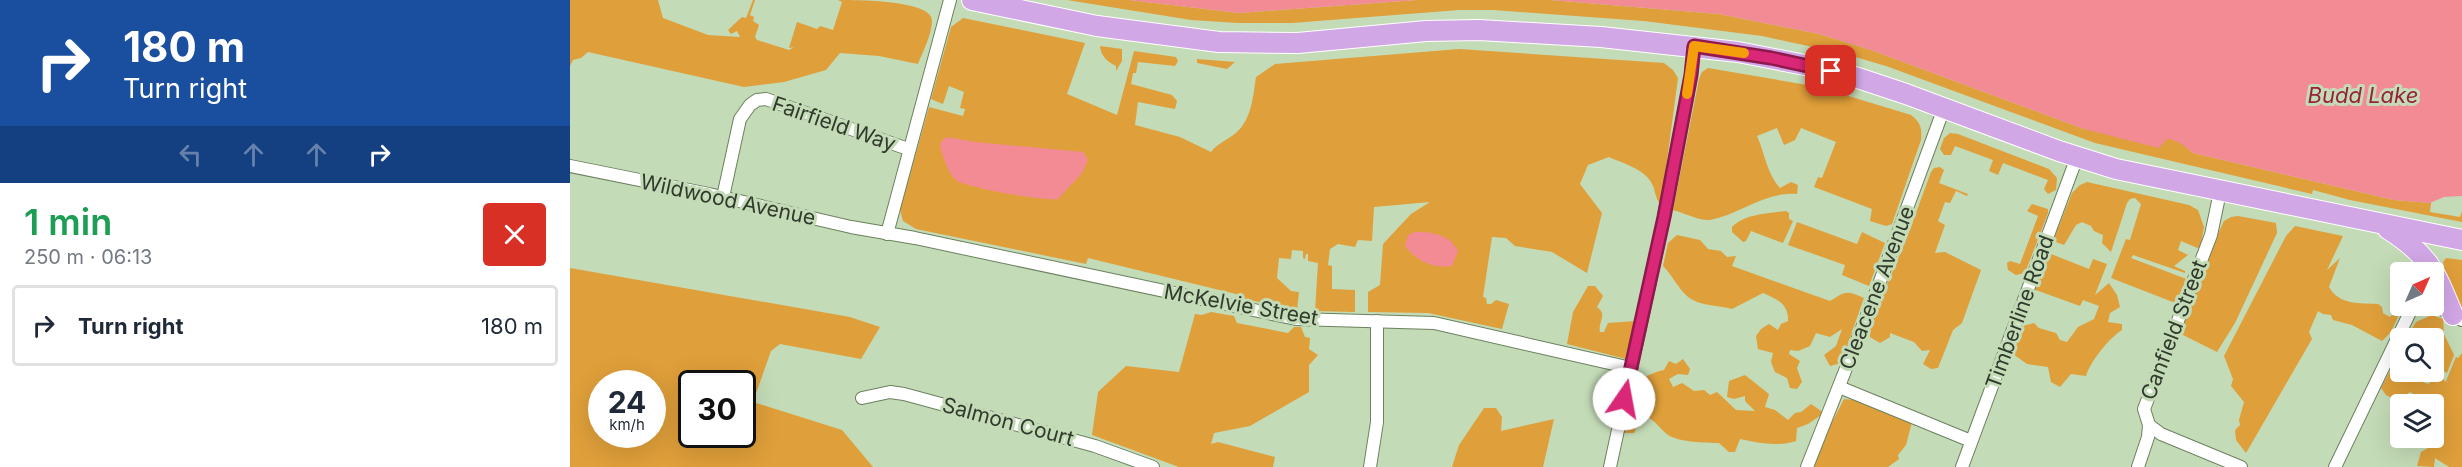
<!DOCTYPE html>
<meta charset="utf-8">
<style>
:root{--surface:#fff;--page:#f6f6f7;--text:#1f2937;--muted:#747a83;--line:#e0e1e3}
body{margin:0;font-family:Inter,sans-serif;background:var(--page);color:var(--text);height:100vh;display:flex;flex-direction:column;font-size:22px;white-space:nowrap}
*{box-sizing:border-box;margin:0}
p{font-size:20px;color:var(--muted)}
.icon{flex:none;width:33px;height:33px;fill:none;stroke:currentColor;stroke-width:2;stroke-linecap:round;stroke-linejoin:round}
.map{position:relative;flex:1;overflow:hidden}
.panel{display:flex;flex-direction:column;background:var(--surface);width:570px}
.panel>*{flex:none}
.banner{background:#1a4fa0;color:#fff;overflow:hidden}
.needle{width:39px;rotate:45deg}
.buttons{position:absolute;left:1820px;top:262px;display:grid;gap:12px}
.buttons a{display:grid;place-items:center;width:54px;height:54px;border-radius:6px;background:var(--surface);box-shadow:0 6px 24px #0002;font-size:30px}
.speed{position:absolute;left:18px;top:370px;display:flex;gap:12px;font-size:30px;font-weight:700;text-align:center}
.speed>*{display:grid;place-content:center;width:78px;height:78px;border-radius:50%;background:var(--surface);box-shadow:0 6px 24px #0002;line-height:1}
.speed small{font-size:15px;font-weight:400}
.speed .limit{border:3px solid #111;border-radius:9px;background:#fff;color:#111}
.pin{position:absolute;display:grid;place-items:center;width:51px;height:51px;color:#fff;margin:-26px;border-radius:12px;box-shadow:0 3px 9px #0006}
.me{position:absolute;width:66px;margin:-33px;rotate:12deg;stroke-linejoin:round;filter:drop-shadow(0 0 4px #0008)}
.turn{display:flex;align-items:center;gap:21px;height:126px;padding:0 24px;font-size:27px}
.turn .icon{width:78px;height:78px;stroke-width:2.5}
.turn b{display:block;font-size:42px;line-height:51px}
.lanes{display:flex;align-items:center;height:57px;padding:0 24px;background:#0003;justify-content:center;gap:30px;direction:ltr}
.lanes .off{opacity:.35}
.round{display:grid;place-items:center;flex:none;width:63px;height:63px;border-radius:6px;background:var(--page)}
.head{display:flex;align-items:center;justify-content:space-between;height:102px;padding:0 24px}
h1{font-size:36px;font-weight:600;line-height:45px;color:#1e9e55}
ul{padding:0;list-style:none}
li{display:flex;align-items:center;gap:18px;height:81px;margin:0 12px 9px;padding:0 12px;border:3px solid var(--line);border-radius:6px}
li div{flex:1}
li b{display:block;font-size:22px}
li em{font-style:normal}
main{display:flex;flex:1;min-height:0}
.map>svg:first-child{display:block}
.green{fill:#df9f3a;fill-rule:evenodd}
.water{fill:#f38b95}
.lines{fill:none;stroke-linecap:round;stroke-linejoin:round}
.minor-casing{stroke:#6c815f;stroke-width:14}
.primary-casing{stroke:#fff;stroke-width:22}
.minor{stroke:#fff;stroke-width:12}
.primary{stroke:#d1a7e5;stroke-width:20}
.route-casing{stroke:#8e194d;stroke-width:15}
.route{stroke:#db2777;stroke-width:10}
.slow{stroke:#f59e0b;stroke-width:10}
.labels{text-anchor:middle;stroke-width:6;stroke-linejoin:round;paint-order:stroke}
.street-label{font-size:21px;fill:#313a2c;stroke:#c4dbb7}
.water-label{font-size:22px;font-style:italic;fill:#97223a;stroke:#c4dbb7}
</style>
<main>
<section class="panel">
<div class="banner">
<div class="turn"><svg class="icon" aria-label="right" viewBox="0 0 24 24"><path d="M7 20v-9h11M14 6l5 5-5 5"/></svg><div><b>180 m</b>Turn right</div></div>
<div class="lanes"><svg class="icon off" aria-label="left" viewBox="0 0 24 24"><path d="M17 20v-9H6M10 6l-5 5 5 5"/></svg><svg class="icon off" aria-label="ahead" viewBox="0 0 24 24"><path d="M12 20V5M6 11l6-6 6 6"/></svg><svg class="icon off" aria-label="ahead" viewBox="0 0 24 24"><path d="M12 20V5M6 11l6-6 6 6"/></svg><svg class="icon" aria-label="right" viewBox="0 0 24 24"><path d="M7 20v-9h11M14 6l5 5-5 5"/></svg></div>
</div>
<div class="head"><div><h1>1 min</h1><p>250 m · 06:13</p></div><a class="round" style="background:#d93025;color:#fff"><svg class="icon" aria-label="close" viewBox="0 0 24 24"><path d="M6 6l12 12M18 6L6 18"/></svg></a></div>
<ul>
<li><svg class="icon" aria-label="right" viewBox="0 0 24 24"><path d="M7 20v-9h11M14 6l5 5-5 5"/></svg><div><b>Turn right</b></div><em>180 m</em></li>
</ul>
</section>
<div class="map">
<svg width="1892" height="467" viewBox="0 0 1892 467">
<rect width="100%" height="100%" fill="#c4dbb7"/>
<g class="green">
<path d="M0 0H88L93 18 138 35 170 37 167 31 161 34 158 30 172 17 176 18 183 0H185L180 15 184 17 183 21 189 25 185 37 187 40 219 50 224 47 219 48 227 22 247 29 250 26 263 30 272 2 268 0C286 0 361 0 362 20 362 35 353 51 348 64L309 56 270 53 256 70 214 82 174 87 18 52 11 58 3 60 0 66Z"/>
<polygon points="497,0 559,0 669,13 847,0 980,0 1149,14 1249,34 1301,50 1514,129 1603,139 1613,144 1623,153 1824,200 1861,203 1860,212 1890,217 1892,211 1892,222 1780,200 1743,190 1742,194 1525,143 1316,66 1275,54 1192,36 1074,21 923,10 889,10 722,23 668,23 621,20"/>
<path d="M393 18 515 43 497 94 547 115 564 51 606 57 608 61 605 66 568 62 566 73H563L561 84 602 95 607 101 605 109 568 102 565 125 610 137 641 152C649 142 658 140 667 132 682 118 683 96 686 77L705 64 889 49 1094 63 1103 70 1108 78 1091 205C1084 197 1086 190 1081 182 1074 169 1052 163 1039 157L1018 165 1010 184 1032 213 1017 273 982 252 945 246 936 238 922 237 913 297 916 298 917 304H921L926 300 939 304 932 329 858 313 798 312V292L810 285 813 244 841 214 860 202 804 207 802 241 788 240 785 247 768 244 760 249 758 265 762 266V289L785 290V312L745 311 748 263 738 261V254H736L735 259 733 258V251L722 250 721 259 709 258 707 278 721 291 729 292 727 310 675 299 674 296 518 258 516 264 346 229 333 221 330 210 359 107 393 116 395 109 390 108 394 92 379 86 373 104 361 99 381 27Z"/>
<path d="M530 46 552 49V61L546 71V66C538 62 531 57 530 46Z"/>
<polygon points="627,59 665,62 657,69 627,63"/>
<path d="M1138 68 1249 87 1341 115C1351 123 1352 128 1351 140L1322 224 1316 226 1300 221 1302 209 1244 187 1248 177 1252 178 1266 142 1231 128 1225 140 1214 145 1207 128 1187 136C1195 154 1197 174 1210 188L1221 182 1228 185 1227 194C1196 191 1169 215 1140 220 1130 221 1114 213 1103 210L1129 79 1132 72Z"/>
<polygon points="1380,133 1388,134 1479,169 1487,178 1486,190 1478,194 1474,189 1478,180 1433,163 1428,175 1419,171 1423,160 1385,146 1381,155 1374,155 1370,149 1374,138"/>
<polygon points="1370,167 1374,170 1369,183 1398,194 1397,196 1386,191 1380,203 1375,202 1368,221 1375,225 1365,253 1375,252 1411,270 1392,323 1383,330 1368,368 1361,369 1353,364 1360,350 1352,351 1344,342 1320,333 1320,337 1310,343 1300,337 1300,324 1336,240 1361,172 1364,168"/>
<polygon points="1517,182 1619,205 1628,210 1634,227 1630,249 1611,241 1608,250 1618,255 1604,266 1615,271 1615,273 1563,255 1561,258 1619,280 1608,304 1541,278 1556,239 1560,240 1571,204 1565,198 1560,199 1557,203 1541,252 1532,243 1533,235 1524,231 1521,226 1512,222 1506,225 1494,245 1483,241 1502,193 1510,185"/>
<polygon points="1462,204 1478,209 1478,213 1455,273 1446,275 1438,270 1437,263 1440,261 1450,264 1468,216 1457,211"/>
<path d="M1216 211 1219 213V219L1223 221 1213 243 1181 231 1176 241 1173 242 1162 232V227C1174 214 1199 213 1216 211Z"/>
<polygon points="1668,216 1706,223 1707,233 1665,323 1647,352 1609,333 1639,253 1654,221 1661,217"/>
<polygon points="1227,222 1287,244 1292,232 1315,243 1299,286 1272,275 1275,265 1218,245"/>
<path d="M1725 226 1773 236 1757 270 1770 258 1759 287C1769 305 1789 303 1808 304L1812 307 1813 313 1820 317 1830 306H1833L1821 332 1812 341 1782 325 1763 320 1761 315 1753 314 1748 311 1739 332 1742 339 1676 453 1666 440 1665 430 1670 425 1669 420 1674 402 1661 386 1663 379 1654 356 1716 236Z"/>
<path d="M1107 235 1130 240 1138 249 1151 251 1157 257 1166 256 1162 266 1260 301C1276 291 1276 290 1294 298L1271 363 1260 366 1254 355 1266 346 1272 329 1260 337 1246 333 1240 346 1228 351 1220 350 1219 354 1230 361 1227 368 1232 382 1227 389 1220 388 1217 378 1205 372 1201 362 1203 353 1188 349 1186 336 1191 329 1199 324 1208 330 1211 324 1218 321C1219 304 1207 299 1193 293L1162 309C1148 305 1128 306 1117 296 1108 288 1102 275 1093 266L1098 243Z"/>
<path d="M1476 252 1519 269 1523 259 1537 264 1525 295 1539 283 1547 295 1550 307 1540 313 1538 322 1552 324V330C1538 339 1520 362 1516 376L1501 374 1490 387 1481 382 1478 367 1457 364 1443 354 1442 348 1449 327 1464 323 1469 328 1486 333 1490 340 1497 342 1508 327 1524 319 1529 306 1513 300 1510 306 1463 289Z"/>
<path d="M1876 258 1892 260V309C1881 302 1876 275 1873 262Z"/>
<path d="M0 268 280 317 310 327 291 359 210 344 201 351 183 402 272 430 303 467H0ZM32 384H82V435H32ZM122 384H172V435H122Z"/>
<path d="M1018 286H1025L1033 296 1027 307C1038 315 1028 321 1030 332H1034L1038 323 1066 321 1056 359 997 344 1003 312Z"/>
<polygon points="641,312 664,316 667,323 718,333 724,327 731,327 735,337 740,338 739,349 748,355 739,365 739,392 680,426 644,433 641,444 648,442 705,457 703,467 609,467 522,435 528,392 556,366 609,372 625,314 632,315"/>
<polygon points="1862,315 1873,319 1874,334 1884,355 1877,373 1866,367 1863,370 1863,339 1835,339 1846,322"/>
<polygon points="1830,348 1830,372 1837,372 1838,375 1858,384 1868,376 1878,383 1876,381 1886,357 1888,358 1892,353 1892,467 1879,467 1865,458 1864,467 1847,466 1851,452 1858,448 1859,438 1863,438 1863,405 1842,405 1848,402 1848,397 1840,392 1827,401 1816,395 1811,388 1828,356 1826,354"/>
<path d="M1113 359 1120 369 1118 375 1108 374 1099 379 1103 387 1112 383 1124 391 1134 390 1140 395 1147 392 1166 410 1185 411 1175 401V396L1164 399 1157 397 1159 381 1175 375 1199 394 1195 407 1205 410 1218 420 1225 413 1231 412 1241 404 1254 413 1238 424 1227 428 1226 441C1208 447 1188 443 1170 439L1165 452H1159L1149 443C1137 443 1108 442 1098 435 1088 427 1085 420 1073 414L1064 433H1054C1059 403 1059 377 1094 370L1099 361 1106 364Z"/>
<polygon points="1274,399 1285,400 1342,422 1336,445 1328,455 1329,459 1318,467 1242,467 1256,434"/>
<polygon points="914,408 926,408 932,417 931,431 984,419 973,467 882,467 889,445"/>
</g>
<g class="water">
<polygon points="559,0 847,0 669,13"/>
<path d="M980 0H1892V196L1874 197 1860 203 1824 200 1623 153C1615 146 1608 140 1597 139L1589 148 1514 129 1301 50 1249 34 1149 14Z"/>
<path d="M377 137 405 142 513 152 518 160 512 173 488 199C477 202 393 187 386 180 378 174 373 156 370 146L371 142Z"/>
<path d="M845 232C863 232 879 234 888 251L882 266C864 269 846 261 835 246L838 235Z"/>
</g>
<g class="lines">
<defs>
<g id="minor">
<polyline points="0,166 139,194 281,227 345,238 726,319 864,323 1061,368"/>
<polyline points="153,197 170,119 180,105 187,100 196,99 338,149"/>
<polyline points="317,234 380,0"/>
<polyline points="1863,304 1892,320"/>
<polyline points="1269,387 1401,441"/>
<polyline points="292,398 320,392 334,394 525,446 583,467"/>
<polyline points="1579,425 1591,434 1671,467"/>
<polyline points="800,467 807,422 807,321"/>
<polyline points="1040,467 1094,217 1121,75 1124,46"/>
<polyline points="1237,467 1305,295 1374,108"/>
<polyline points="1392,467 1507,157"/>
<polyline points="1568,467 1578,437 1579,425 1574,409 1641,235 1650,192"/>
<polyline points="1765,467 1843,306"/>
</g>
<g id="primary">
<polyline points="402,0 527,26 649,42 728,43 856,31 909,30 1031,37 1168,52 1240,66 1288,78 1336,94 1489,151 1546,169 1892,240"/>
<path d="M1818 229C1859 255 1865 271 1883 315"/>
</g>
</defs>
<use href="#minor" class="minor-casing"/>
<use href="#primary" class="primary-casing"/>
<use href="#minor" class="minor"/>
<use href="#primary" class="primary"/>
</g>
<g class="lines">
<defs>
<polyline id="route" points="1054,399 1094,217 1121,75 1124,46 1201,58 1261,71"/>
</defs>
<use href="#route" class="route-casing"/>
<use href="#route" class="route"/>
<polyline class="slow" points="1117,94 1124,46 1174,53"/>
</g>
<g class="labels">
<g class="street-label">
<text transform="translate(264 124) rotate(19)" y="7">Fairfield Way</text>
<text transform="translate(158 200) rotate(12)" y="7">Wildwood Avenue</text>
<text transform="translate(1307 288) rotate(-69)" y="7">Cleacene Avenue</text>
<text transform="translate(671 305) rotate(10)" y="7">McKelvie Street</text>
<text transform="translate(1450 312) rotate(-70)" y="7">Timberline Road</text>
<text transform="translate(1604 330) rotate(-69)" y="7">Canfield Street</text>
<text transform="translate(438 422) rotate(15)" y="7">Salmon Court</text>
</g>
<g class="water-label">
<text x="1793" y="103">Budd Lake</text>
</g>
</g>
</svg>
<div class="buttons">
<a><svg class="needle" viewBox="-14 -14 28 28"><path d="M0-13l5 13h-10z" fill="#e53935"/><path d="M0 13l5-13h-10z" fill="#747a83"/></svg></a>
<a><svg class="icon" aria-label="search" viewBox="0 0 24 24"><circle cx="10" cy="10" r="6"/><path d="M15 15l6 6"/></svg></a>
<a><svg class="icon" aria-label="layers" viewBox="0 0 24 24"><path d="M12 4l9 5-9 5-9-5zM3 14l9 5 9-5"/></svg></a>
</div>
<div class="speed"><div>24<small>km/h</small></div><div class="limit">30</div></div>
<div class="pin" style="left:1261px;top:71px;background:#d93025"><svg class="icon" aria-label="arrive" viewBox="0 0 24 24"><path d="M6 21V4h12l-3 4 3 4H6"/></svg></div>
<svg class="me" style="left:1054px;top:399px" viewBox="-20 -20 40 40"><circle r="19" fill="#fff"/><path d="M0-13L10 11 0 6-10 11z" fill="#db2777"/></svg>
</div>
</main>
